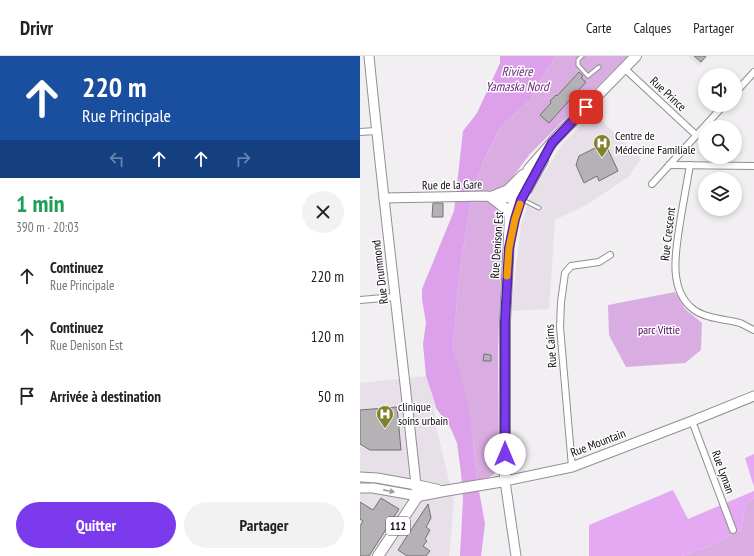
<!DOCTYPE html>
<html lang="fr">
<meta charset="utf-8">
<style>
:root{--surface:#fff;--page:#f2f2f2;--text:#222;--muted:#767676;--line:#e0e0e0;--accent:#7c3aed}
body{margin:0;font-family:"PT Sans Narrow",sans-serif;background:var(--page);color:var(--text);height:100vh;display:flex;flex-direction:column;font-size:15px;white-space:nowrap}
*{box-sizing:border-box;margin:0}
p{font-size:13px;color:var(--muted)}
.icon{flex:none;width:22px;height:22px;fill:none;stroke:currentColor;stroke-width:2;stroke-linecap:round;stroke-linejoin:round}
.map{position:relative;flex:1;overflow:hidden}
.details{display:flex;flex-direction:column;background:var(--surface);width:360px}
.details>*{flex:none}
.top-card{background:#1a4fa0;color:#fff;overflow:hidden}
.controls{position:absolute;left:338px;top:12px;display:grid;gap:8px}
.controls a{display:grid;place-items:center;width:44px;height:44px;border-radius:50%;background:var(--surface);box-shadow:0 2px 6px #0003;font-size:20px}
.pin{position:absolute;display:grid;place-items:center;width:34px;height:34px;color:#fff;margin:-17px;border-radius:8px;box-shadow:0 2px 6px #0006}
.me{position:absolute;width:44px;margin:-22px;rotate:0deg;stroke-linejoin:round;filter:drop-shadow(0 0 3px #0008)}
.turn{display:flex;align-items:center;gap:14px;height:84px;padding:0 16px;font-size:18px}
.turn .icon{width:52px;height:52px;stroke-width:2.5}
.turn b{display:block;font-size:28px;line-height:34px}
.lanes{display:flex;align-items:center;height:38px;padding:0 16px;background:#0003;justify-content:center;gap:20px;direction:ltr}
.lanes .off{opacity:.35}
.round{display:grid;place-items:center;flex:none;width:42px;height:42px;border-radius:21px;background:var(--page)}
.headline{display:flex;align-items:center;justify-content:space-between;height:68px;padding:0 16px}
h1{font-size:24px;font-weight:800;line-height:30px;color:#1e9e55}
.cta{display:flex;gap:8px;margin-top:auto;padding:8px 16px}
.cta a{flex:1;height:46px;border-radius:24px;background:var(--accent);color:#fff;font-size:16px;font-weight:800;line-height:46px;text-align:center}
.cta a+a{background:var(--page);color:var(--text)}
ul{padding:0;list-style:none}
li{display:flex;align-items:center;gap:12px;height:60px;padding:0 16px}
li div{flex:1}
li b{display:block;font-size:15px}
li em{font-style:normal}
header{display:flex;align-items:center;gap:24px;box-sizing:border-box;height:56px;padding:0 20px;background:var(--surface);border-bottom:1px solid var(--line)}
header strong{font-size:19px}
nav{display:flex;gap:22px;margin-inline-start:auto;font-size:14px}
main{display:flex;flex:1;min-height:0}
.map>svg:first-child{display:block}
.built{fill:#e7e0e8}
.green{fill:#d9ade2}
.forest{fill:#e5a8f2}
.water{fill:#dda0ea}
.building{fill:#b5b2b5;stroke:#737174}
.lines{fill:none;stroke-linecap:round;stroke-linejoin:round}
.lane-casing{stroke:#918f92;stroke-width:5}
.street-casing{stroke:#918f92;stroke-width:8}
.secondary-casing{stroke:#918f92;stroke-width:11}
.primary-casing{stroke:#918f92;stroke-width:12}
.lane{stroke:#fff;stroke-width:3}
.street{stroke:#fff;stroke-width:6}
.secondary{stroke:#fff;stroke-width:9}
.primary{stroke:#fff;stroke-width:10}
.oneway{fill:#9e9d9e}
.route-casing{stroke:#51269a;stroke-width:10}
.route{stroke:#7c3aed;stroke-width:7}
.slow{stroke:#f59e0b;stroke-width:7}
.labels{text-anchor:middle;stroke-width:3;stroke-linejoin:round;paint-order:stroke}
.shield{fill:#fffdff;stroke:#555455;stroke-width:1}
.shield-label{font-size:11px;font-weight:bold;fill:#0c0b0c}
.street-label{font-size:12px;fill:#0c0b0c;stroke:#fffdff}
.poi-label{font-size:12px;fill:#0c0b0c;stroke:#fffdff;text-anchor:start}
.park-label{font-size:12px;fill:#51015f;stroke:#fffdff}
.water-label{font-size:13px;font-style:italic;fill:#6c257c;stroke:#fffdff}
</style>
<header>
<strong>Drivr</strong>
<nav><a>Carte</a><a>Calques</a><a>Partager</a></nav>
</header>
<main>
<section class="details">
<div class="top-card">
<div class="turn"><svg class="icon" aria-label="ahead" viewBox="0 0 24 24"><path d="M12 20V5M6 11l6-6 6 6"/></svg><div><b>220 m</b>Rue Principale</div></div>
<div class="lanes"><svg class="icon off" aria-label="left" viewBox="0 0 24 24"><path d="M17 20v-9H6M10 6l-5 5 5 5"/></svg><svg class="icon" aria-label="ahead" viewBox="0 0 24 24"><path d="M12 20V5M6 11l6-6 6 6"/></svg><svg class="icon" aria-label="ahead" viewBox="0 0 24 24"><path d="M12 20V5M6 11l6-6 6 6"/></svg><svg class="icon off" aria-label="right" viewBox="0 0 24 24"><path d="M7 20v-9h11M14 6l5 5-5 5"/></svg></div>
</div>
<div class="headline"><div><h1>1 min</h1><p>390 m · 20:03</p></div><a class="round"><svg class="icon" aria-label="close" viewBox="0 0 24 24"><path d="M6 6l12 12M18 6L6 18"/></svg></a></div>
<ul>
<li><svg class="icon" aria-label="ahead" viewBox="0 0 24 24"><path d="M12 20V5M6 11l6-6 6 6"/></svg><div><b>Continuez</b><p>Rue Principale</p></div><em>220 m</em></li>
<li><svg class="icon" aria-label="ahead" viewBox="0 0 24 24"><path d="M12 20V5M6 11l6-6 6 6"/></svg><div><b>Continuez</b><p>Rue Denison Est</p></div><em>120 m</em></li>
<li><svg class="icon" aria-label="arrive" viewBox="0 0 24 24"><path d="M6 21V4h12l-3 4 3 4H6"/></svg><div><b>Arrivée à destination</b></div><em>50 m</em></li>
</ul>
<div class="cta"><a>Quitter</a><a>Partager</a></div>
</section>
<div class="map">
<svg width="394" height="500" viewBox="0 0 394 500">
<rect width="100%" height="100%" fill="#f2eff3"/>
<g class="built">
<polygon points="328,0 349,0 339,10"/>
<polygon points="234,57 281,103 268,121 228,148 195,164 189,253 151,255 161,169 171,138 204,86"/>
<polygon points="66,320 73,341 76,370 94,446 89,500 0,500 0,327"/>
</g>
<g class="green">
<path d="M196 0H268L170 98 148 127 144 131 128 135 129 142 143 157 138 296 139 405C136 421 131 421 117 424L113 384 93 292 99 220 112 138 124 104 140 72 172 42 182 21Z"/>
<polygon points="315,236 325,253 342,267 341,294 325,307 266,311 249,279 248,249"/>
<polygon points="394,442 394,500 322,500 350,490 381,474 386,448"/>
</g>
<g class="forest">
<polygon points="394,398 394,431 385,402"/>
<polygon points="313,434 328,463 394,435 394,442 386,448 381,474 350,490 322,500 229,500 229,469"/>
</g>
<polygon class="water" points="140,0 196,0 182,21 172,42 140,72 124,104 112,138 99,220 93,292 107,344 113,384 117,424 125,468 121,500 100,500 103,443 101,417 97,387 91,373 76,352 73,341 66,320 63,288 66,267 62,243 62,233 94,155 103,75 117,57 140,7"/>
<g class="building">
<polygon points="334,0 346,0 341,6"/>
<polygon points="219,16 223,20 221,22 226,26 189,67 180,59 191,47 190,45 196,39 197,40"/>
<polygon points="245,87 258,115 239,125 237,120 224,127 216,109 219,100"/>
<polygon points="73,147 83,147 83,161 72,161"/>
<polygon points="124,298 131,299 131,305 123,305"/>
<polygon points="37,351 41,394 10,394 0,388 0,354"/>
<polygon points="21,442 39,453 9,500 0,500 0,470 3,465 0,463 0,446 13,454"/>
<polygon points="68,448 71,462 66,471 70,474 65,483 67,485 63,490 70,495 66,500 47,500 38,494"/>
</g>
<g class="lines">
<defs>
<g id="lane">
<polyline points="222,0 218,4 218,9 228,20 239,11"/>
<polyline points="163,144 179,152"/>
</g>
<g id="street">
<polyline points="264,12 336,79"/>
<polyline points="375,37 394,16"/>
<polyline points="0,76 16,75"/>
<polyline points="309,109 394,110"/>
<path d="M330 109C327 126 324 143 321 160 317 189 306 232 333 253 346 263 365 263 380 267 385 269 389 272 394 274"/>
<polyline points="292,128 364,49"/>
<polyline points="0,244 35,241"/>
<polyline points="332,365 373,474"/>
<polyline points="212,411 200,271 201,246 205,217 211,210 239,206 250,199"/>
</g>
<g id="secondary">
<polyline points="24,142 126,140 155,142 161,144"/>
<path d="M0 421 17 422 56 429C41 286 23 143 9 0"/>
<polyline points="0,432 13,432 58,440"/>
<polyline points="156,500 145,425 212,411 332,365 394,340"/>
</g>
<g id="primary">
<polyline points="167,133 183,104"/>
<polyline points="131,141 148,134 163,119"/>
<polyline points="131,141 145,152 150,159"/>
<polyline points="58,440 84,435 145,425 145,266 150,159 155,142 169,113 196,82 276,0"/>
<polyline points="18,500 58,440 56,429 78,434"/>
</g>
</defs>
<use href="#lane" class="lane-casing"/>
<use href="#street" class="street-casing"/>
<use href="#secondary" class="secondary-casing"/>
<use href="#primary" class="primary-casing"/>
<use href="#lane" class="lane"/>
<use href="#street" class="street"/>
<use href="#secondary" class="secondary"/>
<use href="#primary" class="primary"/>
</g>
<defs><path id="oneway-solid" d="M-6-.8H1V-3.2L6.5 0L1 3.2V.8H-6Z"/></defs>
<use class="oneway" href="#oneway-solid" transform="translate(29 435) rotate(11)"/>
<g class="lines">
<defs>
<polyline id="route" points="145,398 145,266 149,192 155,163 161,144 192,87 226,51"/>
</defs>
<use href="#route" class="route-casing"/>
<use href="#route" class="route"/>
<polyline class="slow" points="147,220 149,192 155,163 160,148"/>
</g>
<defs>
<symbol id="hospital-pin" viewBox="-11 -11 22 30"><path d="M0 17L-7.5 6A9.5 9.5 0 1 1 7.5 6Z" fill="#80812a" stroke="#fffdff"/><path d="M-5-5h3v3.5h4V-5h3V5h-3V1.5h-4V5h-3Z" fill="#fff"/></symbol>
</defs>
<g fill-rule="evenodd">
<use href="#hospital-pin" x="232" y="77" width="20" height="27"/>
<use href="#hospital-pin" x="15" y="348" width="20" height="27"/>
</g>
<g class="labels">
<rect class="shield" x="26" y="461" width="24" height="18" rx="3"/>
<g class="shield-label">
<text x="38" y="474">112</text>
</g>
<g class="street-label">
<text transform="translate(308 38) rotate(43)" y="4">Rue Prince</text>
<text transform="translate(92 129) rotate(-1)" y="4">Rue de la Gare</text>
<text transform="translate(308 178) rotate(-83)" y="4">Rue Crescent</text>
<text transform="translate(137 189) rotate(-86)" y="4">Rue Denison Est</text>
<text transform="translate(20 216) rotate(-97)" y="4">Rue Drummond</text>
<text transform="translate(191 290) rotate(-94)" y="4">Rue Cairns</text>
<text transform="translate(238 387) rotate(-21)" y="4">Rue Mountain</text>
<text transform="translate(363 416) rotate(70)" y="4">Rue Lyman</text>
</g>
<g class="poi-label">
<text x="255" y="84">Centre de<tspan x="255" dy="14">Médecine Familiale</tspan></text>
<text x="38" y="355">clinique<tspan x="38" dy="14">soins urbain</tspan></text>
</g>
<g class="park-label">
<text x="299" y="278">parc Vittie</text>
</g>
<g class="water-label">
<text x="157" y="20">Rivière<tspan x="157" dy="15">Yamaska Nord</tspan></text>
</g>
</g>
</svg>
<div class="controls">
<a><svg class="icon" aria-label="sound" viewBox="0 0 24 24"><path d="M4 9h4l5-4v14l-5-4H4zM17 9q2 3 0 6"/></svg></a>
<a><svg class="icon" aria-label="search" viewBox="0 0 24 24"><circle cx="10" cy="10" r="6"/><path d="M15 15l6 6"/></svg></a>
<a><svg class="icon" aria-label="layers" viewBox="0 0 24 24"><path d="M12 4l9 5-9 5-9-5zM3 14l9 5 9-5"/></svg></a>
</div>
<div class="pin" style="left:226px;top:51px;background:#d93025"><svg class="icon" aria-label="arrive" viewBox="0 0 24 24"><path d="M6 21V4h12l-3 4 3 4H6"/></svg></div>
<svg class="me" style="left:145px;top:398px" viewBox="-20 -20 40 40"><circle r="19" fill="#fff"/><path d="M0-13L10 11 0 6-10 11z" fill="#7c3aed"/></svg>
</div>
</main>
